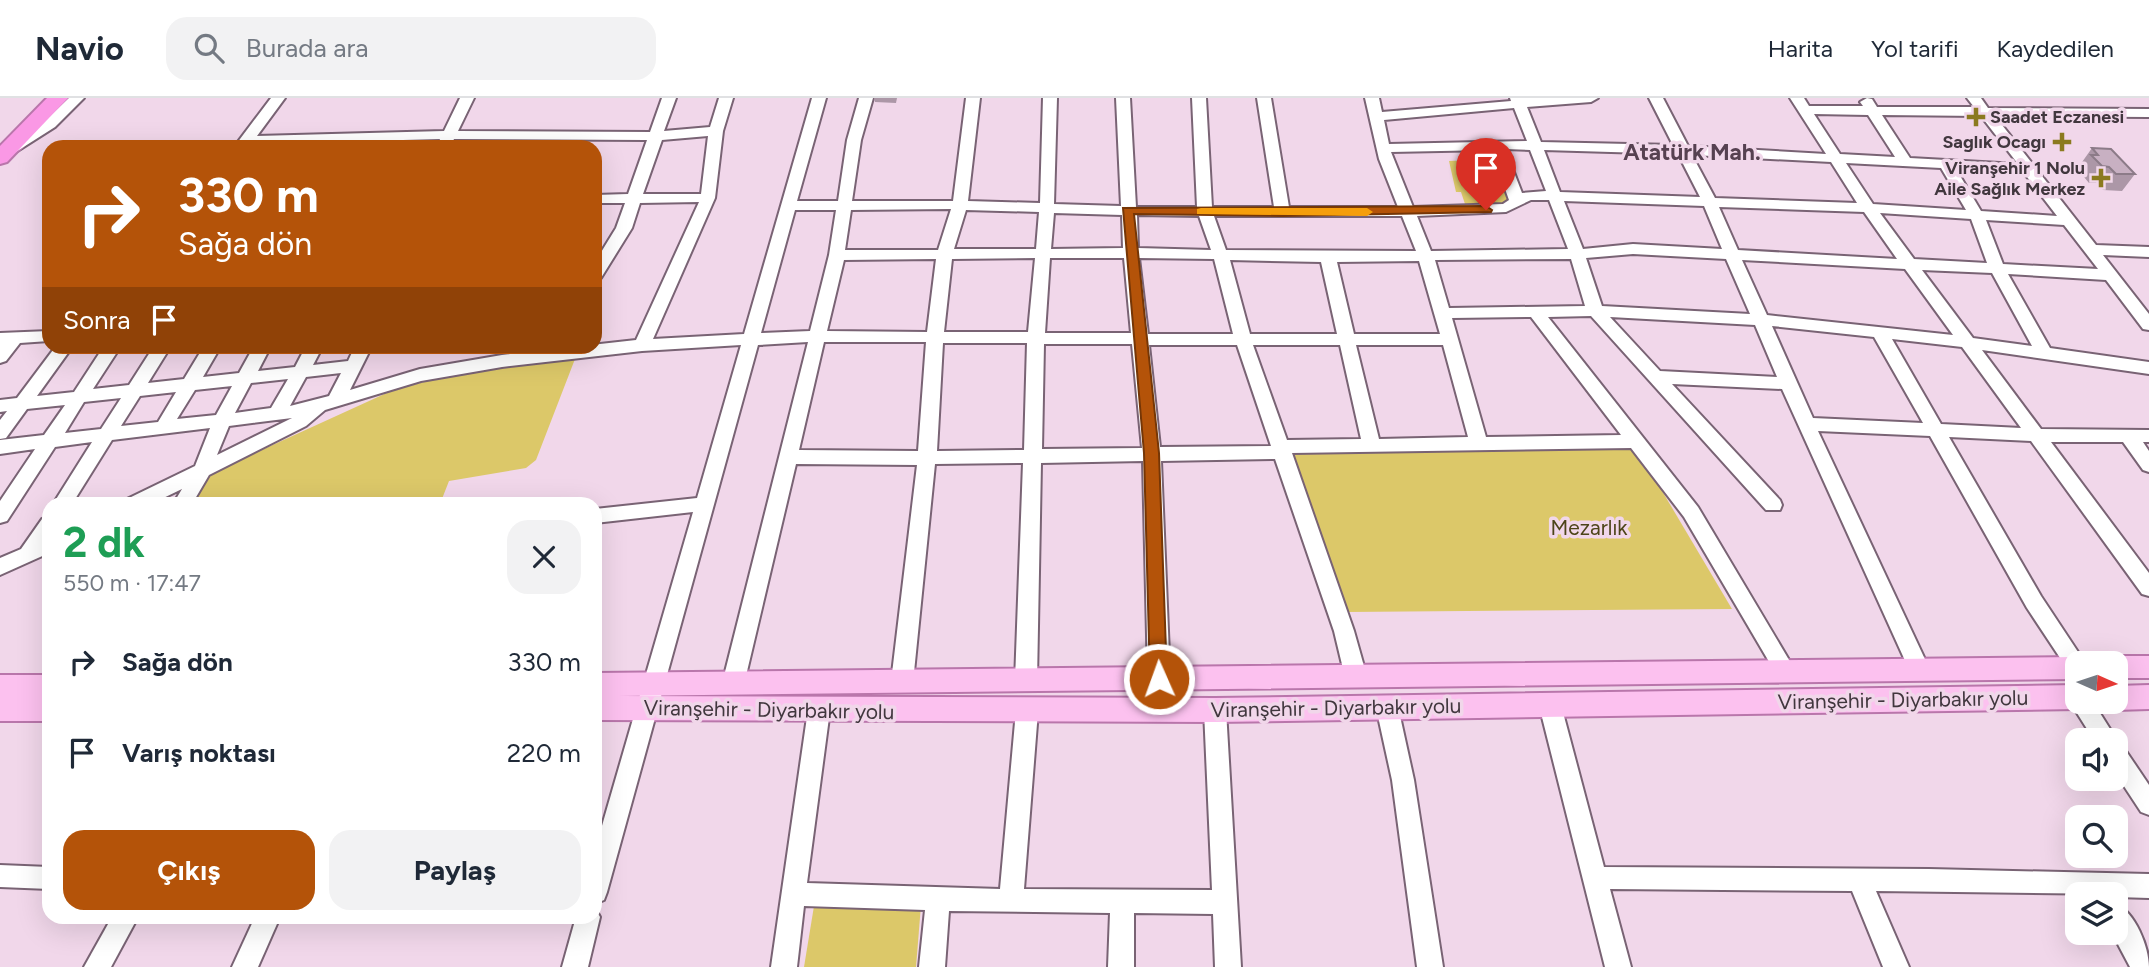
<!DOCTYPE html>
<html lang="tr">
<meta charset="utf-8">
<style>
:root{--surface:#fff;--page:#f2f2f3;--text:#1f2937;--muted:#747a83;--line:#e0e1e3;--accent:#b45309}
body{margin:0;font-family:Figtree,sans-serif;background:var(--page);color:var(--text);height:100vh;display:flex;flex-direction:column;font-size:26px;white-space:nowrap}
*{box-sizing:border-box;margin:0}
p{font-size:23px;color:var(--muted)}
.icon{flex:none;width:38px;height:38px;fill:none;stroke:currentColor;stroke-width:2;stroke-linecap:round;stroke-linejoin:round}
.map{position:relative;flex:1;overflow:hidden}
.side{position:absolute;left:42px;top:399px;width:560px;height:427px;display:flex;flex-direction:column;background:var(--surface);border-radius:21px;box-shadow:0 7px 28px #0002}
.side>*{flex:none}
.hud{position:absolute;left:42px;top:42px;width:560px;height:214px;border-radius:21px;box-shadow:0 7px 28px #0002;background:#b45309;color:#fff;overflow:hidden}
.needle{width:46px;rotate:93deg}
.buttons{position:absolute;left:2065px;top:553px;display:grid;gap:14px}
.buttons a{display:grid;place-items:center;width:63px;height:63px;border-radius:14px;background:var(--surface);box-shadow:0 7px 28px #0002;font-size:35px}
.pin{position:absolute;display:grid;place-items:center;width:60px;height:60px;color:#fff;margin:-72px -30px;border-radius:50% 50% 50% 0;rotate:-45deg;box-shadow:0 0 7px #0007}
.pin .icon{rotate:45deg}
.me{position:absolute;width:77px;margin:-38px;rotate:358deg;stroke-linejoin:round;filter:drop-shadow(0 0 5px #0008)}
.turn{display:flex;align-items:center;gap:24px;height:147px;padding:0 21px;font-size:32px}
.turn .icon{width:91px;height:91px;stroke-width:2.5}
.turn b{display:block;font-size:49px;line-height:60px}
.then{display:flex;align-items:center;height:66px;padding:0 21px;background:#0003;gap:14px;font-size:26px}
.round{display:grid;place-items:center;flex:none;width:74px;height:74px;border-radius:21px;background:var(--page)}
.headline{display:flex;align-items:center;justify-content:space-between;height:119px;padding:0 21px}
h1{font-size:42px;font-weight:700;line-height:52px;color:#1e9e55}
.cta{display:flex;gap:14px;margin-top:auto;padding:14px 21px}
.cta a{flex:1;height:80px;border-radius:21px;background:var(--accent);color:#fff;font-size:28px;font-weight:700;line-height:80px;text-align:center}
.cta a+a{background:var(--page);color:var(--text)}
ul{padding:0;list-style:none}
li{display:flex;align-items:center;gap:21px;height:91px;padding:0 21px}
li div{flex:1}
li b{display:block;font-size:26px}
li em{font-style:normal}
header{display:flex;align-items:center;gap:42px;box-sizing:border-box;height:98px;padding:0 35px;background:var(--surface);border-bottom:2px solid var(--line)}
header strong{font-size:33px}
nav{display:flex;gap:38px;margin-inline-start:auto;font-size:24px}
.search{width:490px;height:63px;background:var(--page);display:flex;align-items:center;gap:18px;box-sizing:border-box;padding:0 24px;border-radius:21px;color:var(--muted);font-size:26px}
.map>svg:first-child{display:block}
.green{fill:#dcc869}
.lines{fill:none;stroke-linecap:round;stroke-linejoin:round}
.minor-casing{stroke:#796374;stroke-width:4}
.major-casing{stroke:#b976ab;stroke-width:4}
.highway-casing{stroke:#b976ab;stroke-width:4}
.minor{fill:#fff;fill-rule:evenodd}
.major{fill:#fcc1ef;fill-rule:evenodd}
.highway{fill:#fa98e5;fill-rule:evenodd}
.wall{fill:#ac97a7}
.building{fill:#c8b0c2;stroke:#8c7b88;stroke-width:2}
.route{fill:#b45309;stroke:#753606;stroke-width:2}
.slow{fill:#f59e0b}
.poi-dot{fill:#8b7a1f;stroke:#f1d7ea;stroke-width:2.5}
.labels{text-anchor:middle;stroke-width:7;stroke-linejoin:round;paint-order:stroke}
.far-poi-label{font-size:18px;font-weight:bold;fill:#41373e;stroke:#f1d7ea;text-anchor:end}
.park-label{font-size:21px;fill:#4d4419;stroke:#f1d7ea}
.street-label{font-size:21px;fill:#41373e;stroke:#f1d7ea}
.far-district-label{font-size:23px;font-weight:bold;fill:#564151;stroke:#f1d7ea}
</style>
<header>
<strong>Navio</strong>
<div class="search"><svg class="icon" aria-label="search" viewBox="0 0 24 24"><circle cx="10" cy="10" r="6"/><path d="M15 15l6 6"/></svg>Burada ara</div>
<nav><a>Harita</a><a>Yol tarifi</a><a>Kaydedilen</a></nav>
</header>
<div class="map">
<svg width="2149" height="869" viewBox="0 0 2149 869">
<rect width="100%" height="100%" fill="#f1d7ea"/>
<g class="green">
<polygon points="1494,61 1513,97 1505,107 1466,109 1461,94 1456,94 1449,63"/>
<polygon points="575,261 536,362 526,370 449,383 440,406 190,406 207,377 391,293 446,278"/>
<polygon points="1636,349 1732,511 1347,514 1293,354"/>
<polygon points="815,802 921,807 916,869 804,869"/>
</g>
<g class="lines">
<defs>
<g id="minor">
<polygon points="69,0 84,0 55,29 0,64 0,54 45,23"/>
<path d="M271 0H285L257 38 444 33 460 0H474L458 33 650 34 662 0H676L664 33 710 29 719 0H733L723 33 715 100 653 241 744 236 812 0H826L797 103H838L847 42 859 0H873L861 42 852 103H953L966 0H980L968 103 1040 105 1043 0H1057L1054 106 1121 108 1116 0H1130L1136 109H1197L1192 0H1206L1212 109H1274L1257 0H1271L1289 109H1398L1379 61 1365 0H1379L1382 14 1511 3 1510 0H1598L1591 4 1527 9 1541 44 1673 47 1649 0H1663L1688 48 1826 56 1790 0H1804L1809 8H1863L1860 4 1867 0 1872 1 1877 9H1974L1967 0H1981L1988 10 2149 11V19L1995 18 2096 147 2149 149V159L2103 157 2149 216V232L2143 231 2106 182 2008 176 2050 250 2149 264V276L1982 252 2041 331 2149 332V344H2143L2149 353V374L2143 372 2123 344H2051L2149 475V498L2142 496 2031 343 1949 339 2041 498 2084 563 2086 565H2077V578L2070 575 2027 510 1930 338 1818 333 1930 572 1926 578 1919 581 1912 578 1782 291 1672 286 1780 402 1782 407 1780 412H1766L1591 218 1548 219 1698 409 1792 567 1796 573 1792 579 1785 582 1778 579 1684 419 1631 350 1292 355 1354 533 1367 579 1363 585 1356 588 1349 585 1345 579 1334 533 1275 361 1161 363 1170 581 1167 587 1159 590 1151 587 1148 581 1143 363 1041 365 1037 583 1034 589 1026 592 1018 589 1015 583 1023 365 935 366 913 584 910 590 902 593 894 590 891 584 917 367 796 366 744 586 741 592 733 595 725 592 722 586 808 244 758 247 607 794 604 802 595 806V752L693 414 595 425V411L697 400 741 247 642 253 502 269 421 283 325 312 306 328 209 377 192 406H173L182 391 151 406H125L127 401 195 368 210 330 112 342 72 406H53L92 344 55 349 7 423 0 425V403L35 351 0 356V342L44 337 65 307 27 311 6 340 0 341V322L7 313 0 314V302L17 300 56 248H73L37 298 74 294 104 248H121L93 291 129 287 154 248H171L148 285 184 281 204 248H221L203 279 239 275 254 248H271L258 273 295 269 306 248H323L313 267 348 263 355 248H372L350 292 420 271 502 257 636 242 699 104 640 105 632 130 601 180 595 182V164L616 130 625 105H595V97L628 96 647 42 454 41 450 49H440L438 46 440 41 250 46 248 49H234ZM1514 10 1527 43 1389 46 1384 22ZM1814 16 1868 17 1895 59 1840 56ZM1882 17 1981 18 2018 66 1910 60ZM708 38 701 96H643L662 42ZM1505 51 1530 52 1546 93 1522 95ZM1491 52 1509 102 1503 106 1413 109 1391 54ZM1544 52 1678 56 1700 99 1560 94ZM1692 57 1831 64 1857 105 1715 100ZM1846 65 1941 70 1966 112 1873 106ZM1956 71 2024 75 2057 118 1981 113ZM1531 102H1549L1568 151 1431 153 1417 118 1506 114ZM1564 103 1704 108 1722 151 1633 146 1583 151ZM1719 109 1864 114 1897 161 1738 152ZM951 111 938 152H845L851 112ZM795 112H836L829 157 810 233 761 235ZM966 112 1039 114 1036 151H954ZM1054 115 1122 117 1123 150 1051 151ZM1880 115 1971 121 1987 165 1914 161ZM1137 117 1199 118 1211 152 1138 150ZM1214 118H1402L1416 153 1226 152ZM1986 122 2064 127 2098 171 2003 166ZM1633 156 1726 161 1750 216 1602 208 1586 160ZM1035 160 1028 234H944L952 161ZM1050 160H1124L1131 235H1045ZM1139 160 1214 161 1233 236H1148ZM936 161 927 234 827 233 844 162ZM1571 161 1585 208 1449 210 1435 162ZM1230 162 1321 164 1337 236H1250ZM1742 162 1905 171 1953 237 1767 217ZM1419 163 1440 236H1354L1337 164ZM1922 172 1992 175 2032 248 1973 240ZM1531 219 1621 337 1486 339 1452 220ZM1610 219 1755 227 1777 279 1660 273ZM1772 228 1874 239 1923 325 1813 320ZM1892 241 1962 249 2021 330 1941 326ZM824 244H926L918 353 799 352ZM943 245H1027L1024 352 937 353ZM1044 246H1132L1142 350 1042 351ZM1149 247H1237L1271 348 1160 349ZM1253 247H1340L1361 341 1287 342ZM1356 247H1443L1468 339 1379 341ZM341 275 329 298 290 308 306 279ZM288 281 271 310 235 315 251 285ZM232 288 216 317 177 321 195 292ZM176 294 158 324 121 328 140 298ZM121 300 101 331 65 335 84 304ZM292 320 217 357 229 328Z"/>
<polygon points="49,233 49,243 20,245 6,263 0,265 0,235"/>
<polygon points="49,419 49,455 0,477 0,460 21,451 42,421"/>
<polygon points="2077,596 2077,604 2093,604 2117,642 2116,645 2116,642 2094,642 2070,604"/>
<polygon points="1550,598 1558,600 1561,607 1604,769 1929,771 2149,776 2149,800 2116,799 2116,796 1876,793 1909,869 1883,869 1852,793 1610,791 1631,869 1605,869 1539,607 1542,600"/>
<polygon points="1387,600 1395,602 1398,609 1414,682 1443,869 1417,869 1392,682 1376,609 1379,602"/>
<polygon points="819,603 827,605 830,612 807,785 1000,791 1016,613 1019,606 1027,604 1035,606 1038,613 1024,791 1212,792 1204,612 1207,605 1215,603 1223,605 1226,612 1241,869 1215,869 1213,816 1134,815 1134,869 1108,869 1110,815 949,813 945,869 919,869 925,812 804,808 797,869 771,869 808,612 811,605"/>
<polygon points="2116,647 2124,650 2149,687 2149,717 2141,714 2116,676"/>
<polygon points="0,767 49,769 49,791 0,789"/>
<path d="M2116 806C2135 814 2149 849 2149 869H2130L2112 835H2116Z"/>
<polygon points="595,810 600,819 588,869 562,869 576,819 595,819"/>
<polygon points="112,819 138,819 111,869 84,869"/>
<polygon points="255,819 280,819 258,869 232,869"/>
</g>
<g id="major">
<polygon points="2116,558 2149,558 2149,580 2116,580 2116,565 2104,565 2107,561"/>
<polygon points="2077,559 2088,565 2077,565 2077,581 619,598 1215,600 2077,587 2077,604 2088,604 2087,607 2077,611 1215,624 595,622 595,575"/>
<rect x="0" y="577" width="49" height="46"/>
<polygon points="2149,587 2149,611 2116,612 2106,608 2104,604 2116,604 2116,588"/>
</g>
<polygon id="highway" points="47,0 68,0 7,64 0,66 0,48"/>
</defs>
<use href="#minor" class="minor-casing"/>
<use href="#major" class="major-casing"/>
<use href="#highway" class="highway-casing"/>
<use href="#minor" class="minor"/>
<use href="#major" class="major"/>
<use href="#highway" class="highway"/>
</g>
<g class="wall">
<polygon points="874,0 897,0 896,5 875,4"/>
<polygon points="2092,50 2135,76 2122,93 2103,92 2097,85 2089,85 2079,73 2082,69 2080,67"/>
</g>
<polygon class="building" points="2092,50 2111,51 2135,76 2116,76 2109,69 2102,68 2091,57 2098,57"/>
<polygon class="route" points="1486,108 1492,112 1491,114 1282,118 1134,116 1159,355 1167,581 1165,586 1159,588 1152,586 1150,581 1144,355 1123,110"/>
<polygon class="slow" points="1201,110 1367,110 1373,114 1367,118 1197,116 1197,111"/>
<g class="poi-dot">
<path d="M1972.5 8.5h7v7h7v7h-7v7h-7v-7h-7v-7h7z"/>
<path d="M2058.5 33.5h7v7h7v7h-7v7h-7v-7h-7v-7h7z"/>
<path d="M2097.5 69.5h7v7h7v7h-7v7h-7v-7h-7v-7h7z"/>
</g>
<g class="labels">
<g class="far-poi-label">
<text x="1990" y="25" text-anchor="start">Saadet Eczanesi</text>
<text x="2046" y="50">Saglık Ocagı</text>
<text x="2085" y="76">Viranşehir 1 Nolu<tspan x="2085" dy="21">Aile Sağlık Merkez</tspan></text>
</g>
<g class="park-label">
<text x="1589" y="437">Mezarlık</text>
</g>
<g class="street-label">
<text transform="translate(1903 602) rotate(-1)" y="7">Viranşehir - Diyarbakır yolu</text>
<text transform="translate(1336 610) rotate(-1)" y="7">Viranşehir - Diyarbakır yolu</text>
<text transform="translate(769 612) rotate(1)" y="7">Viranşehir - Diyarbakır yolu</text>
</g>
<g class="far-district-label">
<text x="1692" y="62">Atatürk Mah.</text>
</g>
</g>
</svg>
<div class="buttons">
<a><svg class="needle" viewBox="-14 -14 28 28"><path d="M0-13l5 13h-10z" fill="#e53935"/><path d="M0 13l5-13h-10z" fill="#747a83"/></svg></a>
<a><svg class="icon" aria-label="sound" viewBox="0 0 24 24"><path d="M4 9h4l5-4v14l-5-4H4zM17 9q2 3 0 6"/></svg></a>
<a><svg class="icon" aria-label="search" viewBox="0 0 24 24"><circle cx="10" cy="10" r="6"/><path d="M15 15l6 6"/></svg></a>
<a><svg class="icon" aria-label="layers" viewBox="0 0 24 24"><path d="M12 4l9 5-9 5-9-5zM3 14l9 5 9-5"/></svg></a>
</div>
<div class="pin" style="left:1486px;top:112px;background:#d93025"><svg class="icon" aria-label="arrive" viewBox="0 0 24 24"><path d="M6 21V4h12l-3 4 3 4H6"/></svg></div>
<svg class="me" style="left:1159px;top:581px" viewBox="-20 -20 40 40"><circle r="17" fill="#b45309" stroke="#fff" stroke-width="3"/><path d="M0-11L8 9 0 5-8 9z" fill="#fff"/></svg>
<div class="hud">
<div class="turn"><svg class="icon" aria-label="right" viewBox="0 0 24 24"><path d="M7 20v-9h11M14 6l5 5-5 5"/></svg><div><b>330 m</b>Sağa dön</div></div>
<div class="then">Sonra<svg class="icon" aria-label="arrive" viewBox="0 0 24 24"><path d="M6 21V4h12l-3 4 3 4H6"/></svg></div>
</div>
<section class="side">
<div class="headline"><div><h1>2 dk</h1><p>550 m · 17:47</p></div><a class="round"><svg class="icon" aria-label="close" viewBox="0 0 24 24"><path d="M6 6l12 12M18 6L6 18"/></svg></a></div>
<ul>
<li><svg class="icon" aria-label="right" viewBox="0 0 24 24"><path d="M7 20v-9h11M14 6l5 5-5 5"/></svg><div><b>Sağa dön</b></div><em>330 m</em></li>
<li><svg class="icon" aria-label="arrive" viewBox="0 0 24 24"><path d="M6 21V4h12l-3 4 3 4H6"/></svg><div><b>Varış noktası</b></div><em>220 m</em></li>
</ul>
<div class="cta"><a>Çıkış</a><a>Paylaş</a></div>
</section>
</div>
